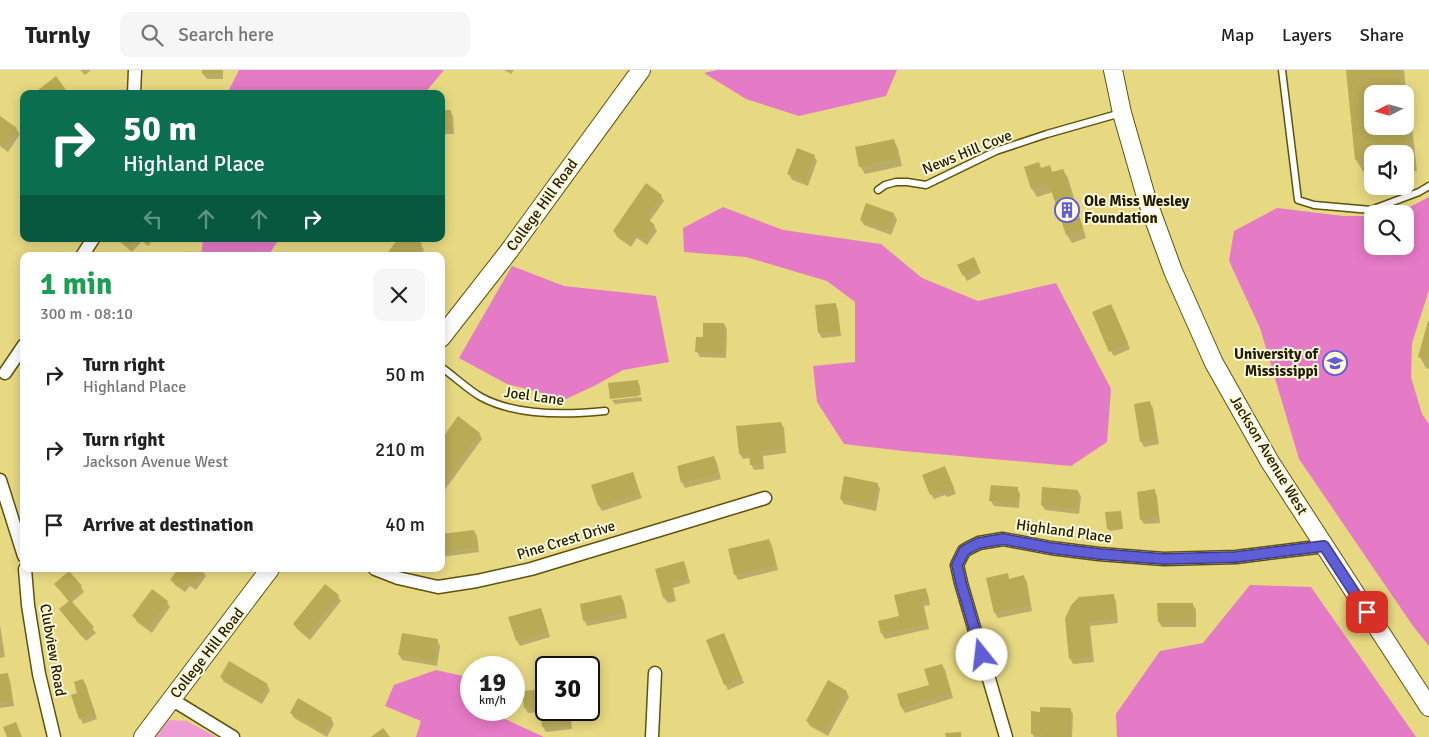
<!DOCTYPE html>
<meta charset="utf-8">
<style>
:root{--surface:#fff;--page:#f6f6f6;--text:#222;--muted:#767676;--line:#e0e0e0}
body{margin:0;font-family:Signika,sans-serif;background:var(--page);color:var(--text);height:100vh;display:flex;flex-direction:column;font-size:19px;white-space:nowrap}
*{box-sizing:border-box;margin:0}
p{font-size:16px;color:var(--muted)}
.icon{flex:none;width:28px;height:28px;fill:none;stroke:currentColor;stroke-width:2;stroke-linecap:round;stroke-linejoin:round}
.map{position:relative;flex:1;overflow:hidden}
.sheet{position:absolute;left:20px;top:182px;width:425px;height:320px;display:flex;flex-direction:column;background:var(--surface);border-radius:10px;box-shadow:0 2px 12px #0003}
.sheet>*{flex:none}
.guide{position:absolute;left:20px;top:20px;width:425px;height:152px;border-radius:10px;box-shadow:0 2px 12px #0003;background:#0b6e4f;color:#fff;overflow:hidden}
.needle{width:32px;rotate:264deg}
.buttons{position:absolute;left:1364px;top:15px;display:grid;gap:10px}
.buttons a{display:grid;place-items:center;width:50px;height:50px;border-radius:10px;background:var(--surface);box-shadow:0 2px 12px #0003;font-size:25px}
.speed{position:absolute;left:460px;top:586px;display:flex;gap:10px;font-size:25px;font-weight:700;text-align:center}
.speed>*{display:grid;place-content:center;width:65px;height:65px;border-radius:50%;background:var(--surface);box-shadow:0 2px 12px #0003;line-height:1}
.speed small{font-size:12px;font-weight:400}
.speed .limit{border:2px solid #111;border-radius:8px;background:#fff;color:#111}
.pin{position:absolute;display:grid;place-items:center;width:42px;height:42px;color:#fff;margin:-21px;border-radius:10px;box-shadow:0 2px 8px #0006}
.me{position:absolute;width:55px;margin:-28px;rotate:344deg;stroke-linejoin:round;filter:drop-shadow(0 0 4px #0008)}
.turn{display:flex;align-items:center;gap:18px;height:105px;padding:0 20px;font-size:22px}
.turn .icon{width:65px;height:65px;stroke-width:2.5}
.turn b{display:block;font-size:35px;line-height:42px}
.lanes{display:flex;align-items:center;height:48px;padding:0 20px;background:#0003;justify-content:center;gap:25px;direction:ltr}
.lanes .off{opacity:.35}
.round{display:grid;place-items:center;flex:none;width:52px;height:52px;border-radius:10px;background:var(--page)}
.headline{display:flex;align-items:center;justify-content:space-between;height:85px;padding:0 20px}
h1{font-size:30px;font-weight:700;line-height:38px;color:#1e9e55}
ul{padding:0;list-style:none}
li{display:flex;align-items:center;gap:15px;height:75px;padding:0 20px}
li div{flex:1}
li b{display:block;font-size:19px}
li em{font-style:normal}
header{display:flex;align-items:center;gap:30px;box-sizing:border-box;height:70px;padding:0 25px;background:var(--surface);border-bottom:1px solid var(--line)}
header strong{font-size:24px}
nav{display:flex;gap:28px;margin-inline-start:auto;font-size:18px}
.search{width:350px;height:45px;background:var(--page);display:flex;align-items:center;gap:12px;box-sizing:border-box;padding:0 18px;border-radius:10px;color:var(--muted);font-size:19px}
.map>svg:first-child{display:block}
.green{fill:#ed9dd4}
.forest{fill:#e57ac6}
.shadow{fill:#0003;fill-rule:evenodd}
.building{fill:#b9aa55}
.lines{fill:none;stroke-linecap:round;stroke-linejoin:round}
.lane-casing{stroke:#5f530c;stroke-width:9}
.street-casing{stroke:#5f530c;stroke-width:15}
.secondary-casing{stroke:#5f530c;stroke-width:20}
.lane{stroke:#fff;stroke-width:6}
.street{stroke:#fff;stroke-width:12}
.secondary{stroke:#fff;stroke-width:18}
.route-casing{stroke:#3e3d8b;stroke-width:12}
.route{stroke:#5f5ed6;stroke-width:9}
.labels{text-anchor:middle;stroke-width:4;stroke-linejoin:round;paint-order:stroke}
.street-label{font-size:15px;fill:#1f1a01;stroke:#fef8d7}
.poi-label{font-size:15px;font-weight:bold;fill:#1f1a01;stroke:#fef8d7;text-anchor:start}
</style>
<header>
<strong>Turnly</strong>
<div class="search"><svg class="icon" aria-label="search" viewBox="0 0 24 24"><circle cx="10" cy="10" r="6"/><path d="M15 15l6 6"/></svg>Search here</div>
<nav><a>Map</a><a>Layers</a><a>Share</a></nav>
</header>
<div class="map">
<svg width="1429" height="667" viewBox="0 0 1429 667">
<rect width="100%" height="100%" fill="#e7d882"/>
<polygon class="green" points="169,650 187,651 216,667 156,667"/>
<g class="forest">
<polygon points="239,0 444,0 424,24 227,24"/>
<polygon points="717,0 897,0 886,26 799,46 746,29 704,3"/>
<polygon points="1429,127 1429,220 1412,273 1411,307 1422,344 1429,354 1429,576 1413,556 1299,389 1260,258 1229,191 1234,161 1277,138 1343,146 1372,146 1372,176 1405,176 1405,144 1396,144"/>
<polygon points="723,137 783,160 881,174 922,208 978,231 1056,213 1111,319 1107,372 1071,396 903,381 844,374 817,332 813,296 855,292 855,232 827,211 746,187 684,182 683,158"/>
<polygon points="203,169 279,169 268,186 201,186"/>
<polygon points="512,196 564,216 656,226 669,292 623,300 594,316 566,329 507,314 459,288"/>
<polygon points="1250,515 1311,517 1416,667 1117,667 1116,644 1160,581 1203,573"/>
<polygon points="436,600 467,607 471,611 471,640 497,640 505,649 544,667 416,667 421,651 385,636 394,615"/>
</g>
<g class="shadow">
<polygon points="80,0 91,0 85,5"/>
<polygon points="203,0 223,0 223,9 207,9 203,4"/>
<polygon points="504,0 514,0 511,4"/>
<path d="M1347 0H1404L1408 42 1411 48 1417 101 1405 102V84H1372V105L1366 106 1356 90ZM1372 24H1405V56H1372Z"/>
<polygon points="441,41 450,41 453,46 454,64 441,64"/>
<polygon points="0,47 16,59 20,64 8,82 0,76"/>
<polygon points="894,70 898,79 902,96 865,104 860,96"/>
<polygon points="814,86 817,91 808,116 792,110 789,104"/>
<polygon points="1026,97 1042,99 1053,103 1063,100 1068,108 1086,168 1072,173 1067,165 1053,122 1037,127 1032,119"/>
<polygon points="661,126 664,131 649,152 654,156 657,161 647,175 637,168 631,177 617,167 614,161"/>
<polygon points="866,134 894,144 897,150 891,165 864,155 861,150"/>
<polygon points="118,169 154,169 148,176 142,171 132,182 120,172"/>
<polygon points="400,169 423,169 420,173 424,180 419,186 386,186"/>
<polygon points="977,194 981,203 967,211 959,196"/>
<polygon points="835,234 838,240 841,266 822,268 819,263"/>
<polygon points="1114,241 1130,279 1114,286 1111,281"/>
<polygon points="724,254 727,259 726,288 700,287 697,282"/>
<polygon points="1429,254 1429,299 1426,298 1420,287"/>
<polygon points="637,311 640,316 641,325 612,328 612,330 610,314"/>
<polygon points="641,327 642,331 615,334 612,330"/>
<polygon points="1150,333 1153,338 1159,374 1144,377 1141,371"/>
<polygon points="781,353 784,358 786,383 763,386 764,399 754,400 751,394 750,388 743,389 740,384"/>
<polygon points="479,363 482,369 441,425 441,372"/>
<polygon points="714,388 717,393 721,409 685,418 682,412"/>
<polygon points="632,403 642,428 602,441 599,436 593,416"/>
<polygon points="947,403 956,424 947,427 945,425 934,429 931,424"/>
<polygon points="877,414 880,419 876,441 844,434 841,429"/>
<polygon points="1017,418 1020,424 1019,438 994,436 991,431"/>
<polygon points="1078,421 1081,427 1079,444 1045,440 1042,435"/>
<polygon points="1154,421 1157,426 1160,453 1144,454 1141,449"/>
<polygon points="1120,442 1123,459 1110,461 1108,459"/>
<polygon points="474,461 477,466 479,482 441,487 441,465"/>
<polygon points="769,470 772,476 778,500 738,510 735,504"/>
<polygon points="683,492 686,497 690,513 673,518 676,531 668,533 664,528 657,499"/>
<polygon points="180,499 201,499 206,506 196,520 190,516 185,522 175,515 172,510"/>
<polygon points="1007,505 1010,510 1024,507 1027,512 1032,541 998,548 995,543"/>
<polygon points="56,514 81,517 84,522 71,533 96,563 86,571 60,540 69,532"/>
<polygon points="325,515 338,526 341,531 310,570 297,559 294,554"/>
<polygon points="925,519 928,525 930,535 924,536 929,559 885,569 882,564 900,547"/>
<polygon points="152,521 167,532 170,537 152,563 137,552 134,546"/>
<polygon points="1113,525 1116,531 1118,553 1090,556 1094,592 1073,594 1070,588 1066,548"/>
<polygon points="621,527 624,532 627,548 587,556 584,550"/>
<polygon points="1192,534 1196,539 1196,557 1162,557 1159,552"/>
<polygon points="540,539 543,544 550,567 520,576 517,571"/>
<polygon points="0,555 5,587 0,588"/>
<polygon points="437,570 440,576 437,596 402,590 399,584"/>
<polygon points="726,570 744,613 728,620 725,614"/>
<polygon points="942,595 945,600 953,628 905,643 902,638 930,615"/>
<polygon points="7,605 10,610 14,636 0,638 0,606"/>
<polygon points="221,607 267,615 270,620 262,634 224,612"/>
<polygon points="83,610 86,615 97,649 83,654 80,648 79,624"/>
<polygon points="546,620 546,640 570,640 572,659 546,662 543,656 542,642 528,643 525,638 524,622"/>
<polygon points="846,621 849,627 828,666 810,656 807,651"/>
<polygon points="1070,639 1073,644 1072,667 1034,667 1032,663 1041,643"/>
<polygon points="291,643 331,649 334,654 327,667 294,648"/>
</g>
<g class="building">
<rect x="202" y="0" width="19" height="4"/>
<polygon points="1346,0 1399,0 1402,24 1372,24 1372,56 1405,56 1408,85 1405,85 1405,84 1372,84 1372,88 1355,90"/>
<polygon points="56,6 66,20 61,24 33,24"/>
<rect x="441" y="40" width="10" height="19"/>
<polygon points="0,46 17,58 4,77 0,74"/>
<polygon points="894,69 898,88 859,97 855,77"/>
<polygon points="797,78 815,85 805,111 787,104"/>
<polygon points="1039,92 1041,98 1050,95 1052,102 1063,99 1083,160 1066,165 1049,114 1031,119 1024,97"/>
<polygon points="646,113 662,125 646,148 655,155 644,170 634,163 628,172 613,161"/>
<polygon points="866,133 894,143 888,160 860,150"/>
<polygon points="118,169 136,169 129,177"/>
<polygon points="398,169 416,169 422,174 412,186 385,186"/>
<polygon points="974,187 979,198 963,206 957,195"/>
<polygon points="836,233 839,261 818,263 815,235"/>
<polygon points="1111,234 1128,273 1109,282 1092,242"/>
<polygon points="1428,251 1429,251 1429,290 1418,287"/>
<polygon points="703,253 724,253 724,283 695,282 696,267 703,267"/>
<polygon points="638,310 639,326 610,329 608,313"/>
<polygon points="1150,331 1156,369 1140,372 1134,334"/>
<polygon points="458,346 480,363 441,416 441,370"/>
<polygon points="781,352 784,378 760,381 762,394 750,395 749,383 739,384 736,356"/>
<polygon points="714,386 719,403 681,413 677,396"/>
<polygon points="945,396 954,418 943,423 941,420 930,425 922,405"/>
<polygon points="633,402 640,423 598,436 591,415"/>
<polygon points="844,406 878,413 873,436 840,429"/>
<polygon points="991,415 1018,417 1017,433 989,431"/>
<polygon points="1042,417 1078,420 1077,439 1041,435"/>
<polygon points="1155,419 1158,447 1140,450 1137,422"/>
<polygon points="1121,441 1123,457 1107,459 1105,442"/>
<polygon points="474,460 477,477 441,482 441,464"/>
<polygon points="769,469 776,495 734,505 728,479"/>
<polygon points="684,491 688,508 671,513 674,526 663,528 655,499"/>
<polygon points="178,499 203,499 204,500 192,516 186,511 182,518 170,510"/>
<polygon points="69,501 82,516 68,527 94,557 82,567 59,539 69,531 54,514"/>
<polygon points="1008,503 1009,509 1024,505 1030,535 994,543 986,508"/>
<polygon points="325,514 339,525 307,565 293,554"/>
<polygon points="926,518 928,530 922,531 927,554 881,564 878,551 899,546 894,525"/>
<polygon points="152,519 168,531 149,558 132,546"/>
<polygon points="1114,524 1116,548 1088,551 1091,586 1069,589 1065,548 1072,534 1079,527"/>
<polygon points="621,525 625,542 583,551 580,534"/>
<polygon points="1157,533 1193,533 1193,552 1158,552"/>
<polygon points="541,538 548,561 516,571 508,547"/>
<polygon points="402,563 438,569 434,591 398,585"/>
<polygon points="724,563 742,608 724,615 706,570"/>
<polygon points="229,591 268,614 259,630 220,607"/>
<polygon points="942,594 951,623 901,638 897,624 929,615 924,599"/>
<polygon points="8,603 12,630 0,632 0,604"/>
<polygon points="83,609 95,643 79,649 71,625 77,623 74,612"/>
<polygon points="828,610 847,621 825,661 806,651"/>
<polygon points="546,619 546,640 569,640 570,654 542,657 540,636 524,638 522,621"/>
<polygon points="298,628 332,648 324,662 290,643"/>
<polygon points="1040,637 1071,638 1070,667 1042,667 1042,664 1031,664 1031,641 1040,642"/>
<polygon points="16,652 22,667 7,667 3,657"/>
<polygon points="383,658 390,667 371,667"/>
<polygon points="961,662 961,667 946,667 945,663"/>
</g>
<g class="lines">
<defs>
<g id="lane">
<polyline points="1282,0 1298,130 1314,135 1371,140 1419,122 1429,116"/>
<polyline points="878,120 885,115 896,112 907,112 926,115 996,81 1047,64 1121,43"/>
<path d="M441 297C454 306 467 319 481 327 516 346 566 345 605 341"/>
</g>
<g id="street">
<polyline points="134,24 135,0"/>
<polyline points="82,186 93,169"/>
<polyline points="5,303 24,275"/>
<polyline points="0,410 24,486"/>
<polyline points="25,499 28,535 39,604 54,667"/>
<polyline points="375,499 398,508 438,517 477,511 531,499 765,428"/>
<polyline points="171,629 233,667"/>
<polyline points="652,667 655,603"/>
<polyline points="1006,667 961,513 957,495 964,481 969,478 979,473 1003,469 1051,478 1099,484 1164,489 1236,487 1325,476"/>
</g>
<g id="secondary">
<polyline points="1113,0 1122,43 1147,130 1173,201 1214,293 1270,392 1429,637"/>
<polyline points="441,268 509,181 641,0"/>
<polyline points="143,667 270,499"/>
</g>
</defs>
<use href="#lane" class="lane-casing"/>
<use href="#street" class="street-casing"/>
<use href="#secondary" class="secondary-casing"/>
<use href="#lane" class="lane"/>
<use href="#street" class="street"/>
<use href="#secondary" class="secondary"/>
</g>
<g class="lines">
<defs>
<polyline id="route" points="982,585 961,513 957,495 964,481 969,478 979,473 1003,469 1051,478 1099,484 1164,489 1236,487 1324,476 1367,542"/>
</defs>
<use href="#route" class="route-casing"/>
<use href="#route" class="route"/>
</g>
<defs>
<symbol id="building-ring" viewBox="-11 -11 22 22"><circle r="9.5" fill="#fef8d7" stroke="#5f5ed6" stroke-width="1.5"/><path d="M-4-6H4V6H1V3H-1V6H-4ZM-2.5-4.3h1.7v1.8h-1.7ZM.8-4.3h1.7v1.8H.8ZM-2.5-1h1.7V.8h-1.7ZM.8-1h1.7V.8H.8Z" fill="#5f5ed6"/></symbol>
<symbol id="university-ring" viewBox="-11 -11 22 22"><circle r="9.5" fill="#fef8d7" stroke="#5f5ed6" stroke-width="1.5"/><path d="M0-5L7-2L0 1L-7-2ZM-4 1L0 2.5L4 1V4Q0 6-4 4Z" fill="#5f5ed6"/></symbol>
</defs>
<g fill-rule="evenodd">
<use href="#building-ring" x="1053" y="126" width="28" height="28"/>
<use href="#university-ring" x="1321" y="279" width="28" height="28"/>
</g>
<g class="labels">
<g class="street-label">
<text transform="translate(967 82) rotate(-22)" y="5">News Hill Cove</text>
<text transform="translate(542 135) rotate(-54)" y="5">College Hill Road</text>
<text transform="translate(534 326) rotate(8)" y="5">Joel Lane</text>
<text transform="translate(1269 385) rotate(59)" y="5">Jackson Avenue West</text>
<text transform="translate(1064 461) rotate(8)" y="5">Highland Place</text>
<text transform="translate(566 470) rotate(-17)" y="5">Pine Crest Drive</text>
<text transform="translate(53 580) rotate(80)" y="5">Clubview Road</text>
<text transform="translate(207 583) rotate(-52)" y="5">College Hill Road</text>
</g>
<g class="poi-label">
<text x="1084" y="136">Ole Miss Wesley<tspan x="1084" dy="17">Foundation</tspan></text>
<text x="1318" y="289" text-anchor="end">University of<tspan x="1318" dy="17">Mississippi</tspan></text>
</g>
</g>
</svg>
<div class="buttons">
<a><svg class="needle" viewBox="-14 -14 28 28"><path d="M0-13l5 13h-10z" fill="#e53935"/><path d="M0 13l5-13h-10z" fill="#767676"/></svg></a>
<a><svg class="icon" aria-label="sound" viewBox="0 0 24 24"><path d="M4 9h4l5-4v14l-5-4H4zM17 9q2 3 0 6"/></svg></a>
<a><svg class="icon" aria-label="search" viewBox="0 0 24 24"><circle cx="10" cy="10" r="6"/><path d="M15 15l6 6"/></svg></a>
</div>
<div class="speed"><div>19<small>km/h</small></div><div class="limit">30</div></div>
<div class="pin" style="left:1367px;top:542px;background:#d93025"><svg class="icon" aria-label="arrive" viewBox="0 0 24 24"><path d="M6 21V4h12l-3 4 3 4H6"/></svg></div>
<svg class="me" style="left:982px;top:585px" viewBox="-20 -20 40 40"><circle r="19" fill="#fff"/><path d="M0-13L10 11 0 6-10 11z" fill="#5f5ed6"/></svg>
<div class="guide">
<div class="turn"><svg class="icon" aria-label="right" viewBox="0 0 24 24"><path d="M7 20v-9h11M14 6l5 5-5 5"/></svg><div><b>50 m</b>Highland Place</div></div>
<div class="lanes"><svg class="icon off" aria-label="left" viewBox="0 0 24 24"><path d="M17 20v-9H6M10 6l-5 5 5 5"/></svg><svg class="icon off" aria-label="ahead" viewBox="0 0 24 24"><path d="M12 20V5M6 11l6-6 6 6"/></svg><svg class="icon off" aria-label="ahead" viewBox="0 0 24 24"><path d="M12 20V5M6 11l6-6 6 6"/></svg><svg class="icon" aria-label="right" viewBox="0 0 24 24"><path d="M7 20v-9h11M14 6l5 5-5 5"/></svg></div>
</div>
<section class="sheet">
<div class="headline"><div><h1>1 min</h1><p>300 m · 08:10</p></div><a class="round"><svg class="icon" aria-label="close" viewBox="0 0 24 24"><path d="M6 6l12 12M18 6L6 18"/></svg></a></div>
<ul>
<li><svg class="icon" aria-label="right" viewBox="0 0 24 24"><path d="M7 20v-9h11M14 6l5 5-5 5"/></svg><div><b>Turn right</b><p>Highland Place</p></div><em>50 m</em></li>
<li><svg class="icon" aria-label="right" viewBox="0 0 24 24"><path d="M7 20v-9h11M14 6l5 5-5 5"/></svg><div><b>Turn right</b><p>Jackson Avenue West</p></div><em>210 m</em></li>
<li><svg class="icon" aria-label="arrive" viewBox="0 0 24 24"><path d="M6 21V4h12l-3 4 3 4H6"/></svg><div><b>Arrive at destination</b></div><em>40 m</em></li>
</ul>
</section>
</div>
